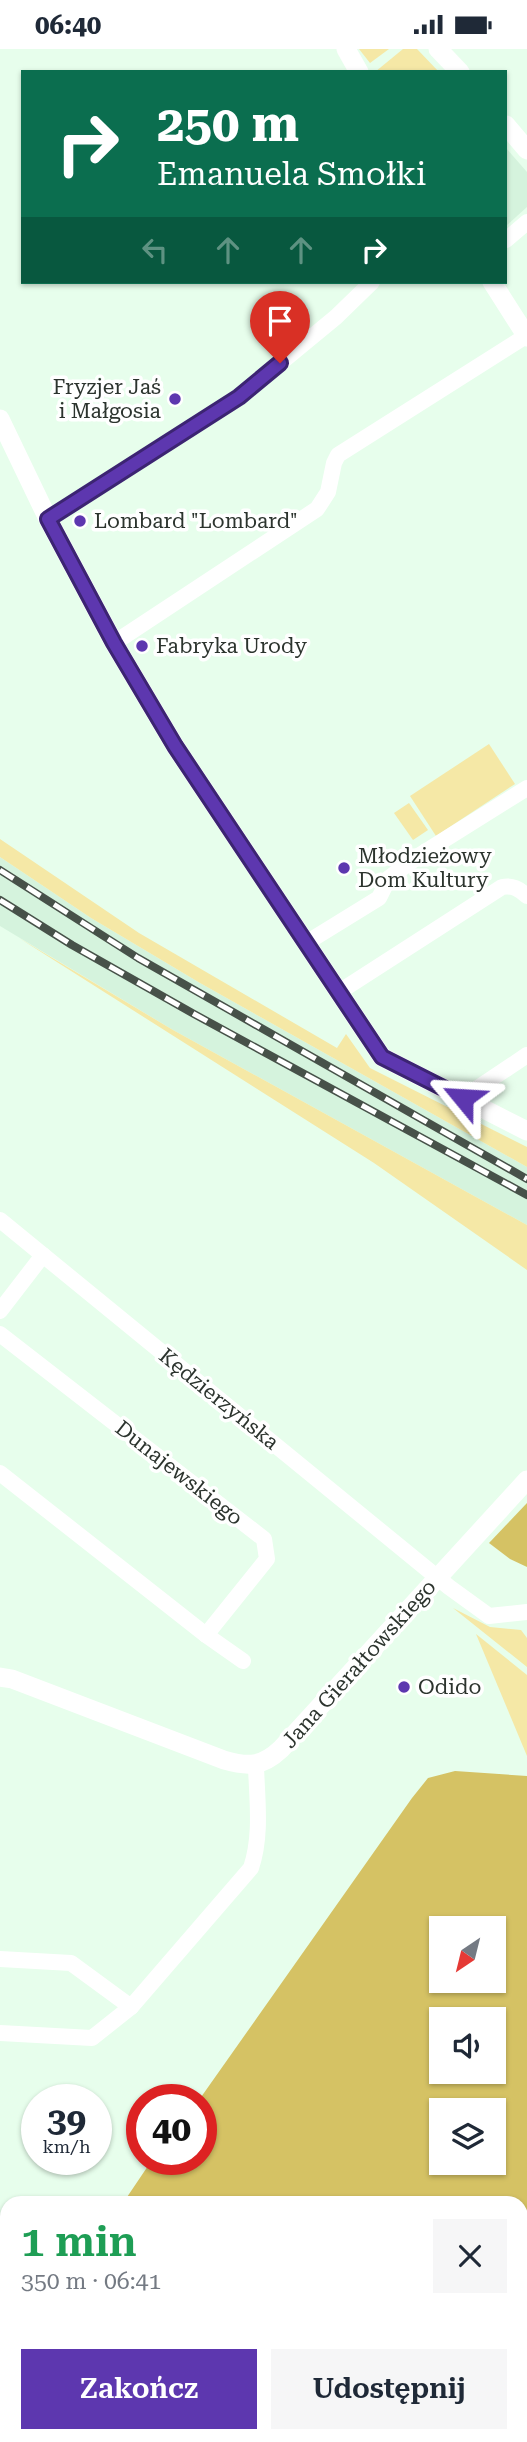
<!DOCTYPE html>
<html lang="pl">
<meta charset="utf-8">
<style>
:root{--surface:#fff;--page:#f6f6f7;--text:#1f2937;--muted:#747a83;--accent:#5d37af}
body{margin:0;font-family:"Roboto Serif",serif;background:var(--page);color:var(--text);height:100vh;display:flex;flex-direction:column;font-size:26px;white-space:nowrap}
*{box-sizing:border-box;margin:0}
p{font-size:23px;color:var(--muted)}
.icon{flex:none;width:38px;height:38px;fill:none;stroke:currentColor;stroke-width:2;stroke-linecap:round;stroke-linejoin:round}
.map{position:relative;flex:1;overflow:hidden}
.details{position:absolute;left:0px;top:2147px;width:528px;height:247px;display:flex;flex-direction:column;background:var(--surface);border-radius:21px 21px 0 0;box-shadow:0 2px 5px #0004}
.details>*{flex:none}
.hud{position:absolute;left:21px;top:21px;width:486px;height:214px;border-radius:0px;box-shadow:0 2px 5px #0004;background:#0b6e4f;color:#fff;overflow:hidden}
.needle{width:46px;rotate:215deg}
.controls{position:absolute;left:429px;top:1867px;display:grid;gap:14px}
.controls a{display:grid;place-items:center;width:77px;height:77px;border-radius:0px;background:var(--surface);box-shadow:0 2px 5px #0004;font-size:35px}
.speed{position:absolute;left:21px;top:2035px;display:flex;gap:14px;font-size:35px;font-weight:700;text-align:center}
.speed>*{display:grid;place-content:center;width:91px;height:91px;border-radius:50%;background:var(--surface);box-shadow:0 2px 5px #0004;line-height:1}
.speed small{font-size:18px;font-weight:400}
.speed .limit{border:10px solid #d22;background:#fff;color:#111}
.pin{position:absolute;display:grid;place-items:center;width:60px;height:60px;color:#fff;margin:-72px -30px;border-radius:50% 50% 50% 0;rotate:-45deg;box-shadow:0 0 7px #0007}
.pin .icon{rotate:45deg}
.me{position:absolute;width:77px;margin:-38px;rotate:297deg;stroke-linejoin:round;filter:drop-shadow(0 0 5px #0008)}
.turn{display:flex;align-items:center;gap:24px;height:147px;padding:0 21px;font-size:32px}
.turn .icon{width:91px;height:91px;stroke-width:2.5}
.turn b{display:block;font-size:49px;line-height:60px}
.lanes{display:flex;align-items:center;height:66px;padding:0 21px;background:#0003;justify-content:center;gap:35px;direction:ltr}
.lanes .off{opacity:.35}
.round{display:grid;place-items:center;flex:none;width:74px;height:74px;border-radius:0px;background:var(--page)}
.summary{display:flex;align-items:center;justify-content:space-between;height:119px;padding:0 21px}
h1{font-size:42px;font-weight:600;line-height:52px;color:#1e9e55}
.button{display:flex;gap:14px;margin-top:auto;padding:14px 21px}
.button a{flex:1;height:80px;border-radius:0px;background:var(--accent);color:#fff;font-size:28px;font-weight:600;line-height:80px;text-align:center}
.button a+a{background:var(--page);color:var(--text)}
.status{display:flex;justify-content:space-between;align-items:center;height:49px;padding:0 35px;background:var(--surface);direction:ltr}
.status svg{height:19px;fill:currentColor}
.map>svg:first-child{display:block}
.built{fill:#d5f3dd}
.green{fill:#f5e8a6}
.forest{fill:#d5c264;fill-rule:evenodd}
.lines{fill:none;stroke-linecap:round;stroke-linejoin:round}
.minor{stroke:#fff;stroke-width:16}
.tertiary{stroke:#fff;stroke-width:19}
.rail-casing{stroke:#475149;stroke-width:8}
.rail{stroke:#fff;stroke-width:5;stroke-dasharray:16;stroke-linecap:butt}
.route-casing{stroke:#3c2472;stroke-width:18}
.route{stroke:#5d37af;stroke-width:12}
.poi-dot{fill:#5d37af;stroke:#fff;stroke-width:2.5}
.labels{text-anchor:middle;stroke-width:7;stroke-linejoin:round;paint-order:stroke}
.poi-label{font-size:21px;fill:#2c342e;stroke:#fff;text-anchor:start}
.street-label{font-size:21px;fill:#2c342e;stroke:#fff}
</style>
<div class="status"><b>06:40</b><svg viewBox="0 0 49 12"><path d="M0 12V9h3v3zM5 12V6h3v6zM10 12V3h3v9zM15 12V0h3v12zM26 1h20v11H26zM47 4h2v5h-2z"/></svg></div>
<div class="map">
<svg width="527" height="2393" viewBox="0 0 527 2393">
<rect width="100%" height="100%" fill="#e7feec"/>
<g class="built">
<polygon points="506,99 527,123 527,158 506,177"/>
<polygon points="0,808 91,869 200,934 527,1118 527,1176 173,981 0,877"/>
<polygon points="0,2236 7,2237 7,2295 0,2294"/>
</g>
<g class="green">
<polygon points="359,0 389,0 370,14"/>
<polygon points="403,0 417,0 439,23 375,23"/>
<polygon points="489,695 515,735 436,787 410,747"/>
<polygon points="409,754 428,781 413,791 394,764"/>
<polygon points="0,790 139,884 337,999 346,985 370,1019 527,1098 527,1118 200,934 91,869 0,808"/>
<polygon points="19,889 173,981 527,1176 527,1221 374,1114"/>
<polygon points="453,1559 490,1578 521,1581 527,1589 527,1618"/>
<polygon points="476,1585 527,1626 527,1707"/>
</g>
<g class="forest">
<polygon points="527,1454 527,1518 510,1510 489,1494"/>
<path d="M455 1722 527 1727V2313L525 2345 527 2350V2393H51V2387H522V2154H123L152 2111 201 2110V2051H199L412 1749 428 1729ZM441 1880H494V1932H441ZM441 1970H494V2023H441ZM441 2062H494V2114H441Z"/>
<polygon points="0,2294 7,2295 7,2387 40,2387 40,2393 0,2393"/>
</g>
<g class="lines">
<g class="minor">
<polyline points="506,191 527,173"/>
<polyline points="48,470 239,348 336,268 372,233"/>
<polyline points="114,594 317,460 328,443 334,414 338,406 526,287"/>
<polyline points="306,894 379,849 389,829 420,806 527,739"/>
<path d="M339 943 502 838C513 836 519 840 527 847"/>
<polyline points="463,1049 527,1006"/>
<polyline points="0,1171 449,1538 489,1567 527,1563"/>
<polyline points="0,1262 43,1206"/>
<polyline points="0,1285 264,1490 267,1510 206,1586"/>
<polyline points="0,1424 206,1586 243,1612"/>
<polyline points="0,1910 71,1914 131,1958"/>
<path d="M0 1984 92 1989 131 1958 251 1819C262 1786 257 1751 256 1717"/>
<polyline points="0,2231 7,2232"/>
</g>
<g class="tertiary">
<polyline points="346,0 359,23"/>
<polyline points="438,0 460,23"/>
<polyline points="506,76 527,101"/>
<polyline points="492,233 527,288"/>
<polyline points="0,370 48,470 114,594 175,697 382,1008 527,1082"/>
<path d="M0 1628 12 1630 224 1711C248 1718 262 1718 281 1700L527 1431"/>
</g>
<defs>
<g id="rail">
<polyline points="0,821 138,909 527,1130"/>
<polyline points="0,851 72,896 194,965 527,1146"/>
</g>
</defs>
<use href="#rail" class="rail-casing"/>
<use href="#rail" class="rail"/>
</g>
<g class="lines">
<defs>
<polyline id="route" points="280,314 239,348 48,470 114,594 175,697 382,1008 463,1049"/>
</defs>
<use href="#route" class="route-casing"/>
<use href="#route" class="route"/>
</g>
<g class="poi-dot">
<circle cx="175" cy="350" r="7"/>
<circle cx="80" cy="472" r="7"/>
<circle cx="142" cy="597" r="7"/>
<circle cx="344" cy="819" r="7"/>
<circle cx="404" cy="1638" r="7"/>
</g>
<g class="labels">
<g class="poi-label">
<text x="161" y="345" text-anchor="end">Fryzjer Jaś<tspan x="161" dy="24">i Małgosia</tspan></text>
<text x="94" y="479">Lombard "Lombard"</text>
<text x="156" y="604">Fabryka Urody</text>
<text x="358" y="814">Młodzieżowy<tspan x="358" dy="24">Dom Kultury</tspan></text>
<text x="418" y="1645">Odido</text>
</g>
<g class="street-label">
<text transform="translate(219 1350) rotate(39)" y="7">Kędzierzyńska</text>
<text transform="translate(179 1424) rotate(38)" y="7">Dunajewskiego</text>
<text transform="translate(359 1615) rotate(-48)" y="7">Jana Gierałtowskiego</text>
</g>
</g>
</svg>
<div class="controls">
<a><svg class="needle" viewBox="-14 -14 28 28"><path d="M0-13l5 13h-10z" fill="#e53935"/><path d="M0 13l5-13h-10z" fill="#747a83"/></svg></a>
<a><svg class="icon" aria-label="sound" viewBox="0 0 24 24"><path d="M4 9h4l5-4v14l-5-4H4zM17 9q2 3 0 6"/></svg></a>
<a><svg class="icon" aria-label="layers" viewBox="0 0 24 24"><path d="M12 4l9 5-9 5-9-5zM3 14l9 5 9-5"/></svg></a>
</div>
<div class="speed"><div>39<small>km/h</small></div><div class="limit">40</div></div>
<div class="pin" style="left:280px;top:314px;background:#d93025"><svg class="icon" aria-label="arrive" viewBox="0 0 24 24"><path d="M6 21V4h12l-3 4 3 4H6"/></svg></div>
<svg class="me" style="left:463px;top:1049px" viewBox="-20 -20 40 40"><path d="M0-17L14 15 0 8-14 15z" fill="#5d37af" stroke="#fff" stroke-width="4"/></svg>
<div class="hud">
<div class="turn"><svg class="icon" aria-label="right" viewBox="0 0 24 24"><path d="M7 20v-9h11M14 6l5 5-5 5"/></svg><div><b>250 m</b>Emanuela Smołki</div></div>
<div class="lanes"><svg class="icon off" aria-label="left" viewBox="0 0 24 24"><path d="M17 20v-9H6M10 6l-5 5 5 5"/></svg><svg class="icon off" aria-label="ahead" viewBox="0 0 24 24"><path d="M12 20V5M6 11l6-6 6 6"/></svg><svg class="icon off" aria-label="ahead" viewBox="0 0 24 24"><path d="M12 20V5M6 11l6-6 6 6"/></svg><svg class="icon" aria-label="right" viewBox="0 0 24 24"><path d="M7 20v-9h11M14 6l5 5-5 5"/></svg></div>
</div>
<section class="details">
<div class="summary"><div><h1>1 min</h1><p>350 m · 06:41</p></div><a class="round"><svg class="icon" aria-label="close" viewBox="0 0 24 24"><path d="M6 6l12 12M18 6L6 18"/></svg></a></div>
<div class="button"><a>Zakończ</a><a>Udostępnij</a></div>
</section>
</div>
